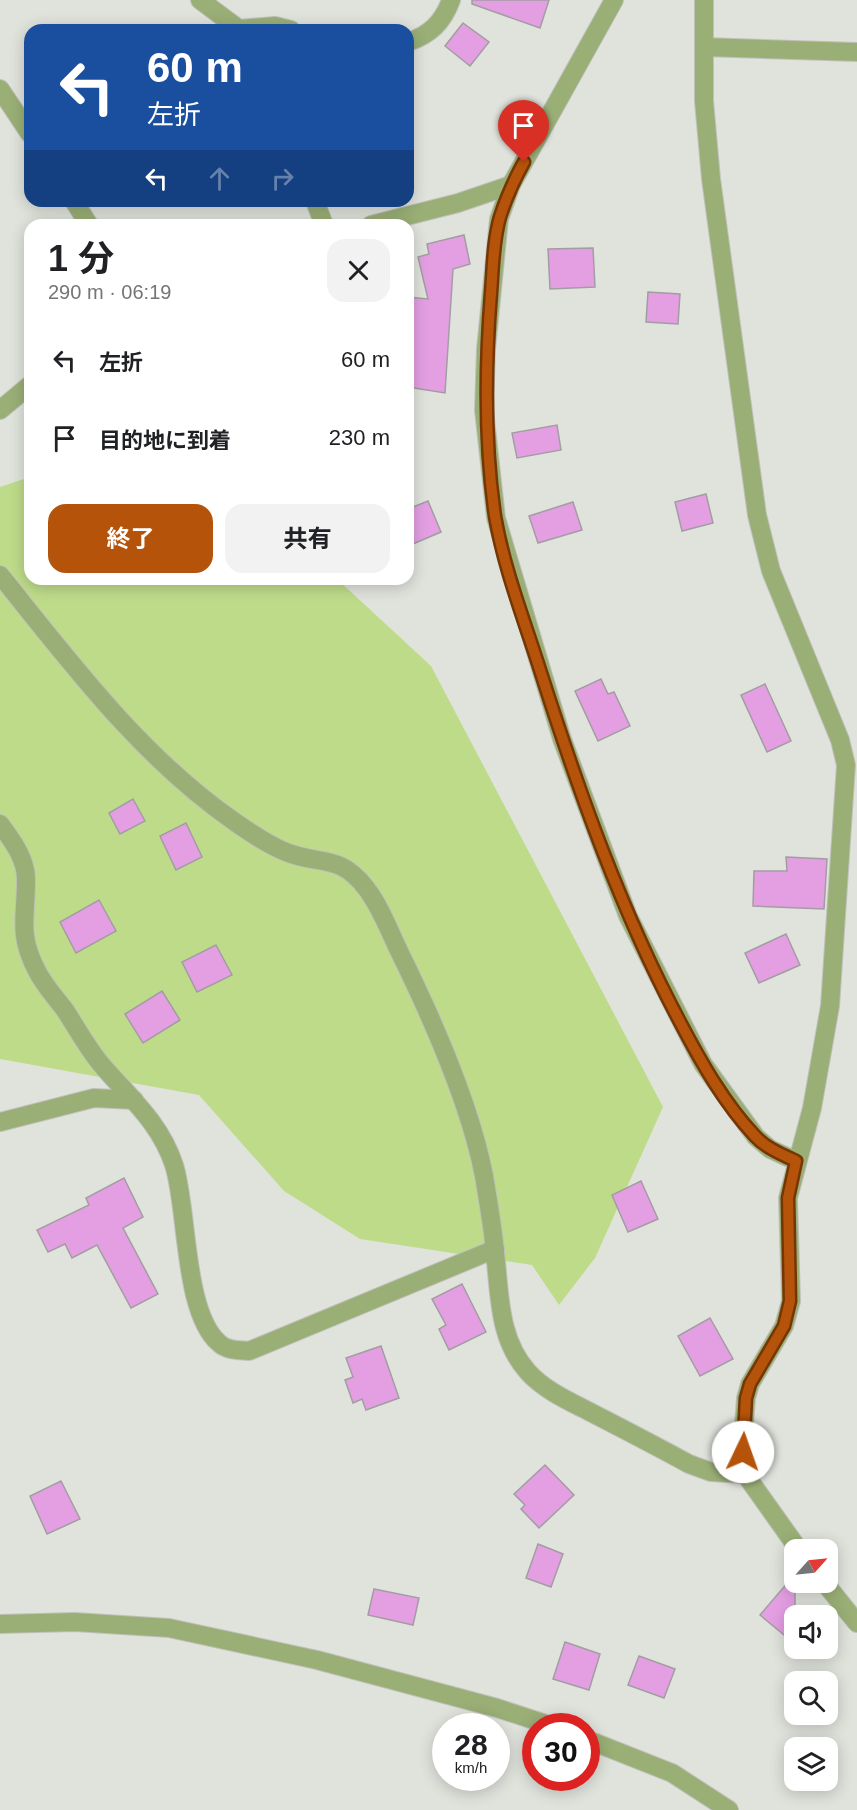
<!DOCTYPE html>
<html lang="ja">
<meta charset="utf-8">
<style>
:root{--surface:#fff;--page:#f2f2f2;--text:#202124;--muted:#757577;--accent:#b45309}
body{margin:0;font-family:Arial,"Noto Sans JP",sans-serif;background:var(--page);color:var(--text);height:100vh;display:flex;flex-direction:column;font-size:22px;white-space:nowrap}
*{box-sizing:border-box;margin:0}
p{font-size:20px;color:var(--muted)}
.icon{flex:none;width:33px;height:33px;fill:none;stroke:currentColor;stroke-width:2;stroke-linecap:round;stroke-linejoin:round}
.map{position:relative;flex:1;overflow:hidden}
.details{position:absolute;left:24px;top:219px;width:390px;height:366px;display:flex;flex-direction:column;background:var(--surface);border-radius:18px;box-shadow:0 3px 15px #0003}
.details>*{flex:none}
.top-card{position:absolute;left:24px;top:24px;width:390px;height:183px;border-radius:18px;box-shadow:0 3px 15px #0003;background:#1a4fa0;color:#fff;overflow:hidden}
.needle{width:39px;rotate:63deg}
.tools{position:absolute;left:784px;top:1539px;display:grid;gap:12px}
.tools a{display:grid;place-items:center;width:54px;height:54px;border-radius:12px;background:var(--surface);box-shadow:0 3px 15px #0003;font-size:30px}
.speed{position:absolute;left:432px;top:1713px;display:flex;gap:12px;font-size:30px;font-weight:700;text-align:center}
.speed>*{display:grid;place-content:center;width:78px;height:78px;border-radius:50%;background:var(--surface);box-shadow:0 3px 15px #0003;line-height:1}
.speed small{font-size:15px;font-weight:400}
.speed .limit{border:9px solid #d22;background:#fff;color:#111}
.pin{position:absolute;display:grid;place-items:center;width:51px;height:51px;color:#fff;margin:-62px -26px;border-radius:50% 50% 50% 0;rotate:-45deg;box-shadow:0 0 6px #0007}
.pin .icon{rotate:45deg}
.me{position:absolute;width:66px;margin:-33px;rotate:3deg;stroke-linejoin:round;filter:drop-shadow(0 0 4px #0008)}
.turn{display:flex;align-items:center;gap:21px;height:126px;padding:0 24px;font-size:27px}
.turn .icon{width:78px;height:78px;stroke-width:2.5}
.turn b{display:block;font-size:42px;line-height:51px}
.lanes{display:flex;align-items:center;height:57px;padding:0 24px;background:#0003;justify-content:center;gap:30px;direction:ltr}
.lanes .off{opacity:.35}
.round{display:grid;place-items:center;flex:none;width:63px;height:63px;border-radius:18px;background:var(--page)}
.summary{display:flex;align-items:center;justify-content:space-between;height:102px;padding:0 24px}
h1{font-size:36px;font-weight:700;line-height:45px}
.primary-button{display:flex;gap:12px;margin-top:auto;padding:12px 24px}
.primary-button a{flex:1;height:69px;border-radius:18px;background:var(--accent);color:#fff;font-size:24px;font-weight:700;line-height:69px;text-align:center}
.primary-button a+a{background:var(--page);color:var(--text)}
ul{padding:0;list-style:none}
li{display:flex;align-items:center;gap:18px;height:78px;padding:0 24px}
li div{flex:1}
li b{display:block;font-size:22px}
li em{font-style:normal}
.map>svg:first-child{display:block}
.green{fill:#bedb8a}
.building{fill:#e49fe3;stroke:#a29da2;stroke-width:1.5}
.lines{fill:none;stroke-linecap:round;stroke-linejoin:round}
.street-casing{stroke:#bfc1bb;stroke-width:20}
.street{stroke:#9aaf76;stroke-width:18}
.route-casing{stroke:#753606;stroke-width:15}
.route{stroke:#b45309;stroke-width:10}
</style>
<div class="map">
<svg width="857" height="1810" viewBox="0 0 857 1810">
<rect width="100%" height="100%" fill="#e0e3dc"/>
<polygon class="green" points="30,477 30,579 337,579 431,666 663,1107 595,1258 559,1305 532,1265 360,1239 284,1191 199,1095 0,1059 0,487"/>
<g class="building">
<polygon points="472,0 549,0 540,28 472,4"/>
<polygon points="463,23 489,42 470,66 445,46"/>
<polygon points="464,235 470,264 453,269 445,393 408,387 408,297 428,299 418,257 429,254 427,244"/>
<polygon points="593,248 595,287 550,289 548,249"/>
<polygon points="648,292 680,294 678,324 646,322"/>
<polygon points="557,425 561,450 517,458 512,433"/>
<polygon points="706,494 713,523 682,531 675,502"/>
<polygon points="428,501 441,532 408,546 408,509"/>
<polygon points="573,502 582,530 538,543 529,516"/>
<polygon points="601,679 608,694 614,692 630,726 598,741 575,691"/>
<polygon points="765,684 791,741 767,752 741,695"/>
<polygon points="133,799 145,821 120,834 109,813"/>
<polygon points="186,823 202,857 176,870 160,836"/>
<polygon points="786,857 827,859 824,909 753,906 754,871 787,871"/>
<polygon points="99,900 116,931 76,953 60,922"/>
<polygon points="786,934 800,965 759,983 745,953"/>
<polygon points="216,945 232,975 197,992 182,962"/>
<polygon points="162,991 180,1020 143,1043 125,1014"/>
<polygon points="124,1178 143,1217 123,1228 158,1294 131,1308 97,1245 72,1258 65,1244 48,1252 37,1230 89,1205 86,1198"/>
<polygon points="641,1181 658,1219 628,1232 612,1195"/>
<polygon points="462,1284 486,1332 449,1350 439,1329 446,1325 432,1299"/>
<polygon points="710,1318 733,1359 700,1376 678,1336"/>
<polygon points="381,1346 399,1398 366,1410 362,1399 353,1403 345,1380 353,1377 346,1358"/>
<polygon points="545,1465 574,1495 539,1528 521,1509 525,1505 514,1494"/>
<polygon points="61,1481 80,1519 47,1534 30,1496"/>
<polygon points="538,1544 563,1554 551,1587 526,1578"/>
<polygon points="795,1574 795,1644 760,1615"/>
<polygon points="374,1589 419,1598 413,1625 368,1615"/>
<polygon points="565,1642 600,1654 589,1690 553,1679"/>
<polygon points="639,1656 675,1669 664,1698 628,1685"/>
</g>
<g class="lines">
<defs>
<g id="street">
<polyline points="200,0 239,29 275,26 291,30"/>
<polyline points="614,0 511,185 499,219 486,349 484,410 496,518 562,739 628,916 703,1064 756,1137 770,1149 796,1161"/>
<polyline points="704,0 704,101 711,179 757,515 771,571 840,740 846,765 830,1006 812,1108 788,1198 791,1301 784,1326 750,1384 746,1398 743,1438 745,1474 799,1550"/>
<path d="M408 42C430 35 443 22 451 0"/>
<polyline points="704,47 857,52"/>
<polyline points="0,89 30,134"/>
<polyline points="74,201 89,225"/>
<polyline points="315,201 324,225"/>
<polyline points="371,225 458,203 511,185"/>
<polyline points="0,410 30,385"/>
<path d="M0 575C71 663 141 757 235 822 251 833 268 845 286 852 320 866 339 853 366 888 380 906 389 930 399 951 432 1018 470 1103 484 1176 488 1201 493 1227 495 1253 500 1294 498 1339 528 1372 545 1391 571 1402 594 1414 625 1430 658 1447 689 1464L711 1472 745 1474"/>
<path d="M0 824C12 840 27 860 26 881 26 917 18 934 36 969 43 984 55 997 65 1010 76 1027 87 1047 100 1063 128 1096 160 1122 174 1165 188 1208 183 1312 219 1343 227 1351 239 1350 249 1351L495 1249"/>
<polyline points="0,1122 94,1098 134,1100"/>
<polyline points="824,1582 857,1623"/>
<polyline points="0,1624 75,1622 169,1628 317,1660 497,1708 552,1726"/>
<polyline points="586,1739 672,1773 729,1810"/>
</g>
</defs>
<use href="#street" class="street-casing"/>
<use href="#street" class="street"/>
</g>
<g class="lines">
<defs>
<path id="route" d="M524 162C514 180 506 198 500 217 493 241 493 268 491 293 485 368 484 441 495 516 504 569 525 622 541 673 579 792 621 911 680 1022 701 1062 724 1103 755 1136 766 1148 781 1154 796 1161L788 1198 790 1301 784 1326 750 1384 746 1398 743 1452"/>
</defs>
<use href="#route" class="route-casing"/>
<use href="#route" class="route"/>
</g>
</svg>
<div class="tools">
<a><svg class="needle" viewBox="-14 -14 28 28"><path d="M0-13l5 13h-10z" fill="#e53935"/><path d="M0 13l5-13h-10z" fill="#757577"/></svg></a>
<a><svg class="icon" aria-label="sound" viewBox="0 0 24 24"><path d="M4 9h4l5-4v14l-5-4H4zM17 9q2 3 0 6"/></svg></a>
<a><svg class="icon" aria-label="search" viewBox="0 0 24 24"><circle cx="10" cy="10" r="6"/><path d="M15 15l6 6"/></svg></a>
<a><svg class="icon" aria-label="layers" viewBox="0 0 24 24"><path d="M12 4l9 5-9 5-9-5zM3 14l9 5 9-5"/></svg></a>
</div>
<div class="speed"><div>28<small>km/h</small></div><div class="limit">30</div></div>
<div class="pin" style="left:524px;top:162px;background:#d93025"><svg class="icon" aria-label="arrive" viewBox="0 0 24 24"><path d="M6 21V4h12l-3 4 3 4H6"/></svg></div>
<svg class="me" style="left:743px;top:1452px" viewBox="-20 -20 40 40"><circle r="19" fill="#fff"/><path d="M0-13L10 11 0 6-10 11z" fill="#b45309"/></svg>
<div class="top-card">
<div class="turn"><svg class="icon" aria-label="left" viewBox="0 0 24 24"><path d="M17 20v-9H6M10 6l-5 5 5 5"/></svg><div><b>60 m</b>左折</div></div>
<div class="lanes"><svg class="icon" aria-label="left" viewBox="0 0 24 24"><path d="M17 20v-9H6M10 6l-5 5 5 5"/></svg><svg class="icon off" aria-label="ahead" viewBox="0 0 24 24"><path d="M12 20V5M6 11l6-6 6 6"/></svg><svg class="icon off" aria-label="right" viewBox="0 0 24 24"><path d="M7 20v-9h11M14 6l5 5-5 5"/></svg></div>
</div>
<section class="details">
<div class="summary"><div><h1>1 分</h1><p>290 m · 06:19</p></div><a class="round"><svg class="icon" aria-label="close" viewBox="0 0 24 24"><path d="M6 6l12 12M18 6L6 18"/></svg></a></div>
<ul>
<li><svg class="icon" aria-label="left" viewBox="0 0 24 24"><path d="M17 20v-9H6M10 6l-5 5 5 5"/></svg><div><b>左折</b></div><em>60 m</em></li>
<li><svg class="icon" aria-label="arrive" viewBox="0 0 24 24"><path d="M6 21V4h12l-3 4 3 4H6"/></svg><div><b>目的地に到着</b></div><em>230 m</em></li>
</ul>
<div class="primary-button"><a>終了</a><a>共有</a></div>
</section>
</div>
